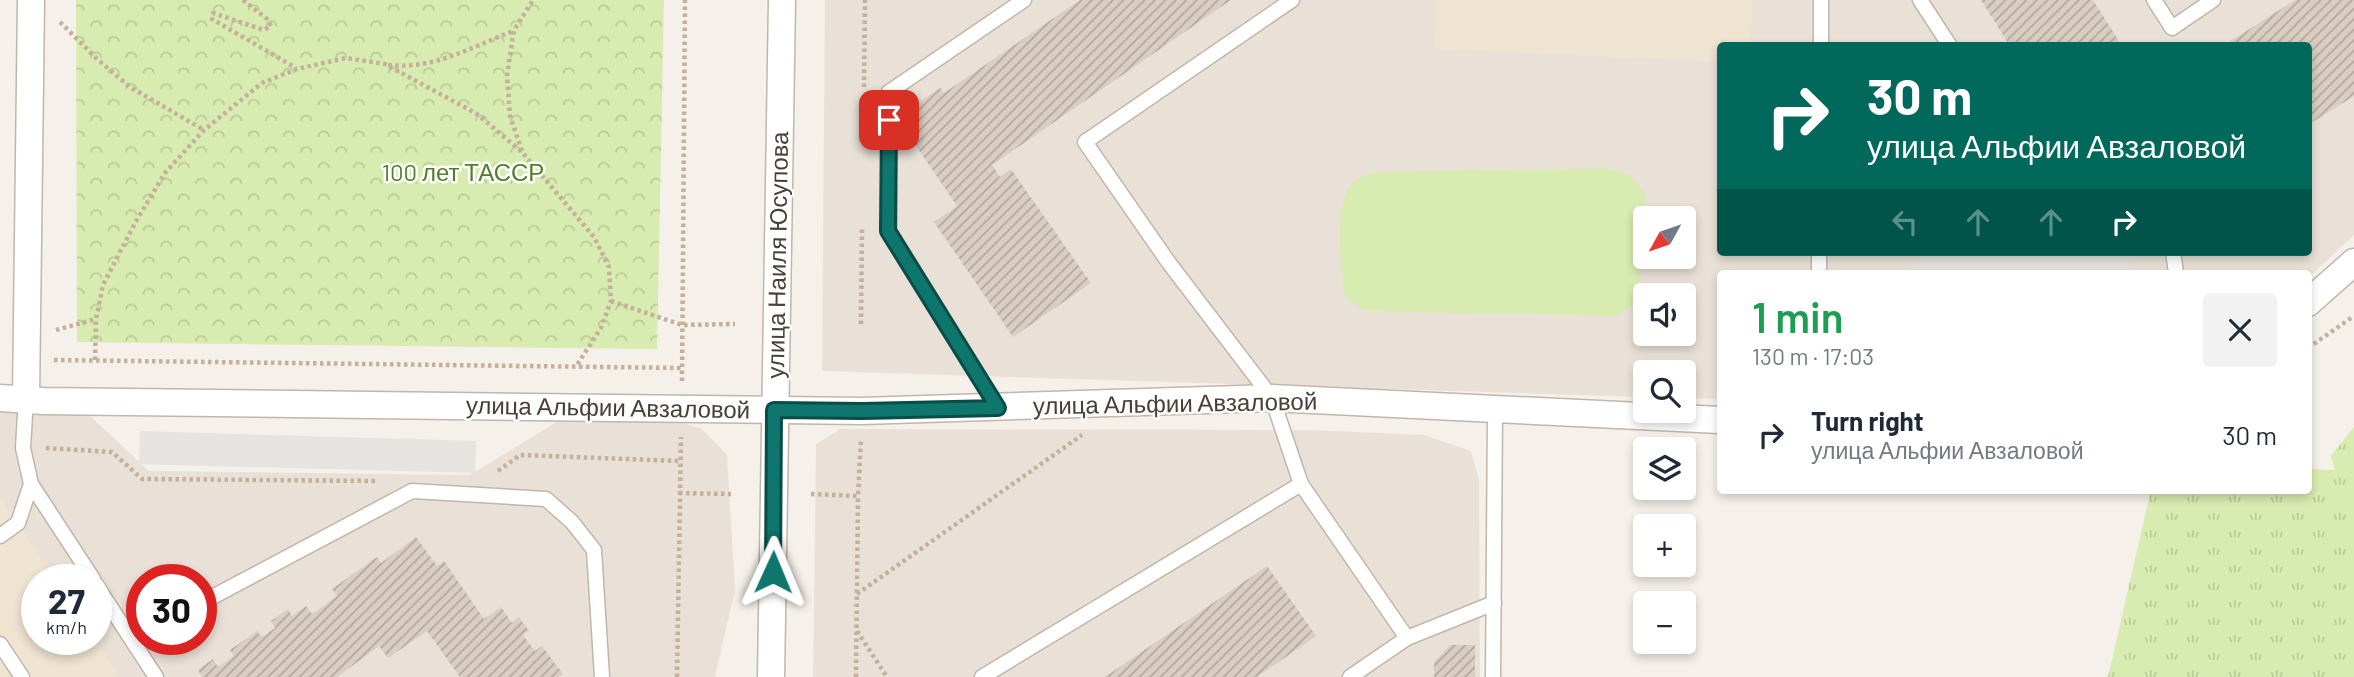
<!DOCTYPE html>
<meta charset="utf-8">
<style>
:root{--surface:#fff;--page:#f2f2f3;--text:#1f2937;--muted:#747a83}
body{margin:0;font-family:Barlow,sans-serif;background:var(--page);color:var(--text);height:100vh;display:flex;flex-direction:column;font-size:26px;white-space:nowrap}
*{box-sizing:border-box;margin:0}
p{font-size:23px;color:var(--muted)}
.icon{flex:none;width:38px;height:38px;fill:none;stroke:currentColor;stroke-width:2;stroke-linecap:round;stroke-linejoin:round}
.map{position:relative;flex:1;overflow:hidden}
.panel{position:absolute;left:1717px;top:270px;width:595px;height:224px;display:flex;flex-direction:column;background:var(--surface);border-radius:7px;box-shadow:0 4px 10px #0003}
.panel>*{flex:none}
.banner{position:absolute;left:1717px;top:42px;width:595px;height:214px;border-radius:7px;box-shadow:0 4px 10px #0003;background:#00695c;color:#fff;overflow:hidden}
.needle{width:46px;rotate:230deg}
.buttons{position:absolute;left:1633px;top:206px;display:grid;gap:14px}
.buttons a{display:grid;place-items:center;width:63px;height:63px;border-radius:7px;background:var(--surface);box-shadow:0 4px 10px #0003;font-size:35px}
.speed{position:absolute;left:21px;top:564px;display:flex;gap:14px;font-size:35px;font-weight:700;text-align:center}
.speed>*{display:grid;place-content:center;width:91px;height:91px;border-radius:50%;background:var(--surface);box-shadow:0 4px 10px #0003;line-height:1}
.speed small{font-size:18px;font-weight:400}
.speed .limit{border:10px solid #d22;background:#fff;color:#111}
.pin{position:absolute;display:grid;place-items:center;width:60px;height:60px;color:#fff;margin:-30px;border-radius:14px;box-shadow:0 4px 10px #0006}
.me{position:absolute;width:77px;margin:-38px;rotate:1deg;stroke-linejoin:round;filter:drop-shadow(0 0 5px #0008)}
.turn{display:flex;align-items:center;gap:24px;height:147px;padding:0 35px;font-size:32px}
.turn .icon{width:91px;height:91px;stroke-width:2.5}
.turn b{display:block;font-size:49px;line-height:60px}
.lanes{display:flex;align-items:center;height:66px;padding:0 35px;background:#0003;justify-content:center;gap:35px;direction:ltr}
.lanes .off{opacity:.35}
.round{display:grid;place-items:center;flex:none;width:74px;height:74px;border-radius:7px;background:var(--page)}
.overview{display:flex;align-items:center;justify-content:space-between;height:119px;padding:0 35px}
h1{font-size:42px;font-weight:600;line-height:52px;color:#1e9e55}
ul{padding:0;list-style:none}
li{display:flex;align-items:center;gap:21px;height:91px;padding:0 35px}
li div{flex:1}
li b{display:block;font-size:26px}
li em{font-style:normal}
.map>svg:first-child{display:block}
.residential{fill:#e9e1d7;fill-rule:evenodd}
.education{fill:#efe3d2}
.grass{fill:url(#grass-tufts)}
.forest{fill:url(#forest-crowns)}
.garden{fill:#d8ebb0}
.parking{fill:#e6e3e1}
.building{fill:url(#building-hatch)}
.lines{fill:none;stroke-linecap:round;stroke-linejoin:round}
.service-casing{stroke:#c1b6ab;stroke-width:17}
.minor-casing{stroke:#c1b6ab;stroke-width:29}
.path{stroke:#c4b09b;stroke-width:4.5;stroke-dasharray:3.5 3.5;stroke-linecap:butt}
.service{stroke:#fff;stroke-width:14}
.minor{stroke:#fff;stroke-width:26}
.route-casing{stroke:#0a4d48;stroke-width:18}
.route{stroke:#0f766e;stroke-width:12}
.labels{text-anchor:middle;stroke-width:5;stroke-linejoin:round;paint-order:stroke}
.park-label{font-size:24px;fill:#537e27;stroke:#fff}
.street-label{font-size:24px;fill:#494037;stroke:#fff}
</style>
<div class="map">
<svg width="2354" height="677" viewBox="0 0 2354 677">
<defs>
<pattern id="grass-tufts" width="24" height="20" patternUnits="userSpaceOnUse" patternTransform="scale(1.75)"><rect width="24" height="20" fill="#d8ebb0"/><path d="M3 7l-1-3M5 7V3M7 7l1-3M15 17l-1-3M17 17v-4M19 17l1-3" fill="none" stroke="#bbcb98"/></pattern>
<pattern id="forest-crowns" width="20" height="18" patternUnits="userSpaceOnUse" patternTransform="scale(1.75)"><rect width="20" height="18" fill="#d8ebb0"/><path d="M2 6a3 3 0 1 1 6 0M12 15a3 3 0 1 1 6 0" fill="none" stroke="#bbcb98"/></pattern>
<pattern id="building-hatch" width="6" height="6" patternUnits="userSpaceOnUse" patternTransform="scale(1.75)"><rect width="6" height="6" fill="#dacdc1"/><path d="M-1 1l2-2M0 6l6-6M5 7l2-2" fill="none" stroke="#b3a89e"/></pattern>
</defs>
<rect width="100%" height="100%" fill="#f5f0e9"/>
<g class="residential">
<path d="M825 0H2354V235L2308 278V273H1720V399L1684 398V373H1645V397L822 371ZM1720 46H2308V252H1720ZM1645 219H1684V257H1645ZM1645 296H1684V334H1645Z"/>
<path d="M0 412 87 413 149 471 470 475 563 418H666L702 429 727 455 735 589 715 677H0ZM37 579H96V639H37ZM142 579H201V639H142Z"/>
<polygon points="840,429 1311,430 1424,435 1471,451 1479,480 1480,677 813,677 816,444"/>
</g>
<g class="education">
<polygon points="1436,0 1752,0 1751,45 1720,46 1720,62 1435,49"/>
<polygon points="0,498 55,579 37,579 37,639 94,639 119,677 0,677"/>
</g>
<polygon class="grass" points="2354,427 2354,677 2108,677 2151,490 2308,490 2308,469 2335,470 2331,456"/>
<polygon class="forest" points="76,0 664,0 657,349 77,342"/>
<path class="garden" d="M1606 168 1631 176 1645 194 1638 301 1616 316 1365 311 1345 297C1341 271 1332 198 1355 181 1360 177 1369 174 1375 172Z"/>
<g class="parking">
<polygon points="1925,252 2137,252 2123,273 1911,273"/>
<polygon points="140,431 476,441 475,473 139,464"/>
</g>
<g class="building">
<polygon points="1080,0 1231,0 992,165 1000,177 1011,169 1091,283 1013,337 934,222 957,206 897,118 940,88 944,93"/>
<polygon points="1981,0 2093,0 2122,46 2010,46"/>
<polygon points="2295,0 2354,0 2354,96 2308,125 2308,46 2223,46"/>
<polygon points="416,537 437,566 444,561 484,619 501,607 512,623 519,617 529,631 523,635 535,651 542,646 563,674 558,677 460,677 427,631 388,658 379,646 337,677 202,677 198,670 213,659 218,667 234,656 230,650 257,631 262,637 275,628 271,621 288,609 292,616 306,606 312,614 337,596 332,589 377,557 381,563"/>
<polygon points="1267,566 1316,636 1257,677 1105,677"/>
<polygon points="1450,645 1475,645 1475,677 1434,677 1434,662"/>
</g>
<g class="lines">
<defs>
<g id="service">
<polyline points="1292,0 1085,142 1169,263 1272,398 1301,484"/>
<polyline points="1920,0 1950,46"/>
<polyline points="2154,0 2172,28 2213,0"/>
<polyline points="1821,46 1821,0"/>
<polyline points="2173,252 2176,273"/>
<polyline points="1819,273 1819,252"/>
<polyline points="26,399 23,448 31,484 93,579"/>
<polyline points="998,408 889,231 889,92 1024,0"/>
<polyline points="0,536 18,523 31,484"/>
<polyline points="96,585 156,677"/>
<polyline points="201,603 412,491 546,499 572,522 594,550 602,677"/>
<polyline points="0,644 22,677"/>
<polyline points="982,677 1301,484 1407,638"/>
<polyline points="1350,677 1407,638 1494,603"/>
<polyline points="1493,677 1495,410"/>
</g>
<g id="minor">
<polyline points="2308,303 2354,262"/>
<polyline points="0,398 43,401 862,411 1272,398 1720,420"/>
<polyline points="26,399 31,0"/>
<polyline points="771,677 782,0"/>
</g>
</defs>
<use href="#service" class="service-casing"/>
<use href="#minor" class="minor-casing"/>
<g class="path">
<polyline points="243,0 267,19 271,26 264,30 213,13 212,19 296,68"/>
<polyline points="60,22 97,59 130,87 204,130"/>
<path d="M388 65C433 70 472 47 513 31"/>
<polyline points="864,87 865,0"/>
<polyline points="522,151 510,116 507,75 514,30 533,0"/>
<polyline points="611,301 682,325 735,324"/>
<polyline points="861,324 862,228"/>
<polyline points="56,330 96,319"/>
<polyline points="2308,348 2354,316"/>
<polyline points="54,360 682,368"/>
<polyline points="95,360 96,319 103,285 135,223 165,173 204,130 262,83 297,69 346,58 385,64 477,114 522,152 594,237 609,267 611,301 601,328 577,365"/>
<polyline points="682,381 685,0"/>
<polyline points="46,448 112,452 142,479 377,481"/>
<polyline points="498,471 520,455 680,461"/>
<polyline points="679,493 731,494"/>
<polyline points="811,494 858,496 861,439"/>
<polyline points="857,594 1082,435"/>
<polyline points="857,631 887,677"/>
<polyline points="677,677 681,437"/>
<polyline points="856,677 858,496"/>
</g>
<use href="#service" class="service"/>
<use href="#minor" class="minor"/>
</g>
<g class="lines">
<defs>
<polyline id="route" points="773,572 774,410 862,411 998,408 888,231 889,120"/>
</defs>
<use href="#route" class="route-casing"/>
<use href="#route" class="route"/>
</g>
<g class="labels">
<g class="park-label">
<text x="463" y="181">100 лет ТАССР</text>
</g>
<g class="street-label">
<text transform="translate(778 255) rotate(-89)" y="8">улица Наиля Юсупова</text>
<text transform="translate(1175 404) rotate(-1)" y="8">улица Альфии Авзаловой</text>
<text transform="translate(608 408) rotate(1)" y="8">улица Альфии Авзаловой</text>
</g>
</g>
</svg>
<div class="buttons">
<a><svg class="needle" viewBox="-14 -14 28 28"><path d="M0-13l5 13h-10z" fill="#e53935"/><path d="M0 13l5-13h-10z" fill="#747a83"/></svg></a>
<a><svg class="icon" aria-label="sound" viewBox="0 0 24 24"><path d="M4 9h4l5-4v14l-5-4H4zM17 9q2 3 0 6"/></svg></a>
<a><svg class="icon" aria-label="search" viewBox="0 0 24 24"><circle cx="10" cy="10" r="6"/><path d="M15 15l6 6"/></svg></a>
<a><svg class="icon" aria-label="layers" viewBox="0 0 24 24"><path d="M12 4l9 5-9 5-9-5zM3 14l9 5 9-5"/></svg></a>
<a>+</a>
<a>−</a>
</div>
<div class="speed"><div>27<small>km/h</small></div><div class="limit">30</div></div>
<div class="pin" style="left:889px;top:120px;background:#d93025"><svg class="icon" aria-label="arrive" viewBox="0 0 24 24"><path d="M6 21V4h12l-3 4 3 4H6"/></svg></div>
<svg class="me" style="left:773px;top:572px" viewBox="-20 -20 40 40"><path d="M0-17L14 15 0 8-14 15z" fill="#0f766e" stroke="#fff" stroke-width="4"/></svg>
<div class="banner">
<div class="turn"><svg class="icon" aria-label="right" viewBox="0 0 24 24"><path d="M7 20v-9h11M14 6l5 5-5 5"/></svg><div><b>30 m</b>улица Альфии Авзаловой</div></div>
<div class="lanes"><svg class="icon off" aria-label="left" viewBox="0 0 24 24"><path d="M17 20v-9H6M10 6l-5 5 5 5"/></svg><svg class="icon off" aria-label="ahead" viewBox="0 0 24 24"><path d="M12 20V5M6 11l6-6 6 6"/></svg><svg class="icon off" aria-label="ahead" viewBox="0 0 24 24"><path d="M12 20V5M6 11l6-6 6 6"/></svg><svg class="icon" aria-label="right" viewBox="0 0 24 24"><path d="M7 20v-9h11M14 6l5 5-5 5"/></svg></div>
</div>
<section class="panel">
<div class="overview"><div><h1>1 min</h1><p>130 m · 17:03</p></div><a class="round"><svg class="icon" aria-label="close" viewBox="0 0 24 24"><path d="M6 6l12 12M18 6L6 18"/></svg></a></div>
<ul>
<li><svg class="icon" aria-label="right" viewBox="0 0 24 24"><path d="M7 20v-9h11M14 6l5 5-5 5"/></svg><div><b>Turn right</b><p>улица Альфии Авзаловой</p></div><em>30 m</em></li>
</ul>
</section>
</div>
